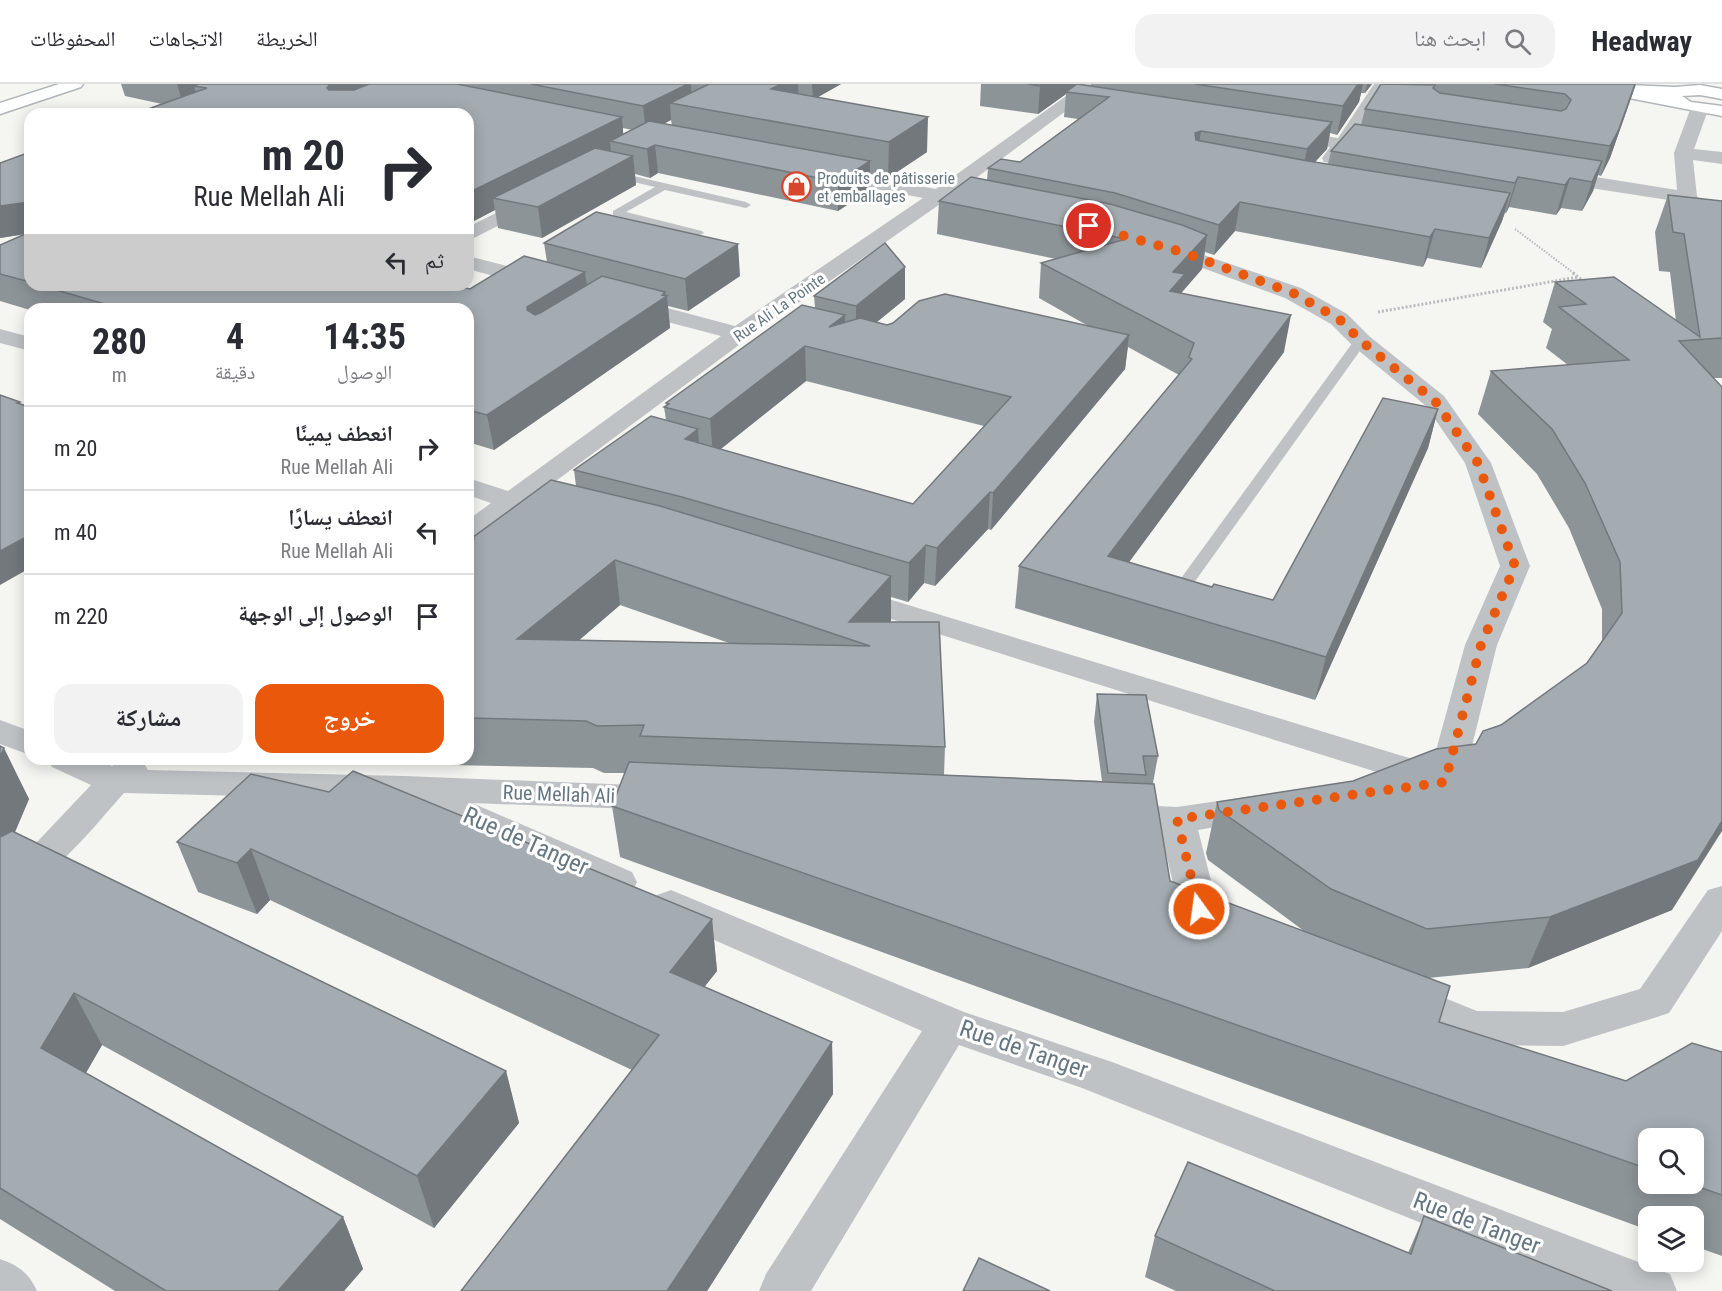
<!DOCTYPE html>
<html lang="ar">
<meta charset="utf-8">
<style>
:root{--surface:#fff;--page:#f2f2f3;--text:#2b2b33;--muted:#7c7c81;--line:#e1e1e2;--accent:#ea580c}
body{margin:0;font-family:"Roboto Condensed","Noto Naskh Arabic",sans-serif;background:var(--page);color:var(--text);direction:rtl;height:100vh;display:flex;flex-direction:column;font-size:22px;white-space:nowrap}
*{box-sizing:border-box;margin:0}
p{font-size:20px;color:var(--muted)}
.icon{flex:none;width:33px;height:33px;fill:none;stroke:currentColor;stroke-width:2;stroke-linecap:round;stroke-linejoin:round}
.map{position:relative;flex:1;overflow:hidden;direction:ltr}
.drawer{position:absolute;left:24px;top:219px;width:450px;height:462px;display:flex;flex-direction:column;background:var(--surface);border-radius:18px;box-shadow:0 3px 15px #0003;direction:rtl}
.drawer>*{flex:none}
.top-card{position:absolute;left:24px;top:24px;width:450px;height:183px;border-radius:18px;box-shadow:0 3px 15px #0003;direction:rtl;background:#fff;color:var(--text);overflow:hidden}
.fabs{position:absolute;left:1638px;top:1044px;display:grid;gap:12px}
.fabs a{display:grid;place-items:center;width:66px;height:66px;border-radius:12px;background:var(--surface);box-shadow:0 3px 15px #0003;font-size:30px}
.pin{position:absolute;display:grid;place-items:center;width:51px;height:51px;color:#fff;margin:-26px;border:3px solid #fff;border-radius:50%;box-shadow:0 2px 6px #0007}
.me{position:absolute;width:66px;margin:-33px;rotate:346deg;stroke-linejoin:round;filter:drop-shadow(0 0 4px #0008)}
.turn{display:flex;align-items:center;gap:21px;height:126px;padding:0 30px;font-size:27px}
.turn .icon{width:78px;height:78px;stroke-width:2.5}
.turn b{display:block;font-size:42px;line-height:51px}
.then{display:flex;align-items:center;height:57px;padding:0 30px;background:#0003;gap:12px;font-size:22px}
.eta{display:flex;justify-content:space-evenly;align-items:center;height:102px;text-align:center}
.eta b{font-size:36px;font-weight:700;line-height:42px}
.button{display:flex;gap:12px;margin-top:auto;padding:12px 30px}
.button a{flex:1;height:69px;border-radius:18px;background:var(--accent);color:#fff;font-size:24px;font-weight:700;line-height:69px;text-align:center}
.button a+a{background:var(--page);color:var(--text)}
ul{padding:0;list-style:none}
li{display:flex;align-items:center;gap:18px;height:84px;padding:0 30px;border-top:2px solid var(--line)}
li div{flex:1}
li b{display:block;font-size:22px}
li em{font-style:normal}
header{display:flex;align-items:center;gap:36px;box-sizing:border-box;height:84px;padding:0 30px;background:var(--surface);border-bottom:2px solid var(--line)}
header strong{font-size:28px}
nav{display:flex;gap:33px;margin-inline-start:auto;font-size:21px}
.search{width:420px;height:54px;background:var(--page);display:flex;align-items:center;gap:15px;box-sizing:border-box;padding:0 21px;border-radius:18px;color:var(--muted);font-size:22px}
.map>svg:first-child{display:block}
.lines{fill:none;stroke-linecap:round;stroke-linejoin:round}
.secondary-casing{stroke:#b1b6ba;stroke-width:3}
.path-far1{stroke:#b8bbbd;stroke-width:2;stroke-dasharray:1.5 1.5;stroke-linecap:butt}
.path{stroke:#b8bbbd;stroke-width:3;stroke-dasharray:2 2;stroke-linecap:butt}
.lane{fill:#bec2c5;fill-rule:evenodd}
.street{fill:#bec2c5;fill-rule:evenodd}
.secondary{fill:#fff;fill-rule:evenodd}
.wall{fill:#8d9498;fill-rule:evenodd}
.shaded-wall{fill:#73787c}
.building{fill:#a4acb1;stroke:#73787c;stroke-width:1.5;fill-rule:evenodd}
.route{stroke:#ea580c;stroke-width:10;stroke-dasharray:0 18}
.labels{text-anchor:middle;stroke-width:6;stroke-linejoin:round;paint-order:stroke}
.far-poi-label{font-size:16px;fill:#667781;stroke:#fff;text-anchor:start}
.far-street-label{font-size:16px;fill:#667781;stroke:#fff}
.street-label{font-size:20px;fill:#667781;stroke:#fff}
.near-street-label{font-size:24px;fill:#667781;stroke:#fff}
</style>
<header>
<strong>Headway</strong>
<div class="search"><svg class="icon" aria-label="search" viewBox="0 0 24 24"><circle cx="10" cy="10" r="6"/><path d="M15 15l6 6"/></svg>ابحث هنا</div>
<nav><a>الخريطة</a><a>الاتجاهات</a><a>المحفوظات</a></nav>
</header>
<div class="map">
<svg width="1722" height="1207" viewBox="0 0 1722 1207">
<rect width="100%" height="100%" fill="#f5f5f2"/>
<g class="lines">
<defs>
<g id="secondary">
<polygon points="59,0 83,0 81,3 0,30 0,19"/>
<polygon points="1604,0 1675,3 1700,1 1722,5 1722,15 1700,11 1682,12 1691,18 1722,22 1722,32 1598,8 1596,5 1598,2"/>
</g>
</defs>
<use href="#secondary" class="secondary-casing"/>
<polyline class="path-far1" points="1515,145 1575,190"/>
<g class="path">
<polyline points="1573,189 1586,199"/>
<polyline points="1378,228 1578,193"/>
</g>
<g class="lane">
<polygon points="612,87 746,118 751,121 746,124 665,106 626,128 702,147 704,149 698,152 613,131 613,127 655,103 608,92 608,88"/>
<polygon points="1361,253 1367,257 1191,503 1179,503 1177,500 1179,497 1356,254"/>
</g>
<g class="street">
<polygon points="1083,0 1102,0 956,109 995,117 998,121 995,125 988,127 943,118 747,255 533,414 572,424 576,430 572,436 562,438 516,427 478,455 468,458 468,436 491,419 468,411 468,394 508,407 721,252 618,225 615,220 618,215 626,213 735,242 923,114 819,94 817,90 819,86 826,84 936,105"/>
<path d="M1374 0H1390L1354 56 1388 62 1391 66 1388 70 1382 71 1347 66C1340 75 1337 81 1324 78L1322 74 1330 63 1285 56 1279 55 1276 51 1279 47 1285 46 1338 54Z"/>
<polygon points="1699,21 1705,22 1708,26 1694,65 1722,68 1722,80 1693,76 1697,112 1722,137 1722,154 1715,152 1681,118 1552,98 1545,96 1543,92 1545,88 1552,86 1677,106 1674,69 1690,26 1693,22"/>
<polygon points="536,109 543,111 546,115 543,119 468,157 468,143"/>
<polygon points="1160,156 1301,204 1347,230 1369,252 1444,312 1491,379 1530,482 1497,561 1463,698 1458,707 1437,711 1424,708 1421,702 837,518 833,512 837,506 848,503 859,506 1432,681 1465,561 1500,482 1465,379 1426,322 1353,262 1331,240 1285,214 1153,166 1150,162 1153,158"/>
<polygon points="468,172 553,194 556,199 553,204 545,206 468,185"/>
<polygon points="0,245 30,253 30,267 0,259"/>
<polygon points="0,636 30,647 30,671 0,660"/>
<path d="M47 675H96L112 682C123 675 131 674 143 678L148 686 404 692 660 702 673 705 678 714 673 723 660 726 472 719 632 788 637 798 632 808 618 812 408 720 406 716 124 709C90 747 50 800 0 815V782L38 757 91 701 52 683Z"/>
<polygon points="1259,711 1272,715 1277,724 1272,733 1198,746 1216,816 1235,825 1241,835 1235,845 1221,850 1207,845 1185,835 1179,825 1161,748 1116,746 1103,742 1098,733 1103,724 1116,720 1177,723"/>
<polygon points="1722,802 1722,847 1669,929 1654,934 1563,962 1474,961 1385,924 1379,912 1385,900 1400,896 1477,927 1563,928 1640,905 1708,806"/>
<polygon points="671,806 964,928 1112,978 1670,1190 1677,1207 1593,1207 1082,1004 959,961 811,1207 759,1207 766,1190 922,947 657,831 651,821 657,811"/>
<path d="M0 1175C19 1182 28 1188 37 1207H0Z"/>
</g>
<use href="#secondary" class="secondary"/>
</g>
<g class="wall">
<path d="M121 0H841L818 13 927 68 888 94 870 90V106L838 127 658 89 650 94 635 90 636 101 542 154 498 144 495 126 472 138 468 137V30L162 20 125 12ZM671 36 672 42 663 40ZM623 44 632 46 623 50Z"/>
<path d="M981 0H1079L1091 2V0H1372L1365 9H1361L1359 18 1337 51 1330 49 1327 65 1315 78 1328 80 1331 67 1361 41 1365 25 1381 0H1636L1610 74 1601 92 1598 91 1593 107 1582 127 1561 124 1556 131 1509 123 1506 129H1505L1502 137 1481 184 1427 174 1423 183 1235 147 1214 171 1205 168 1202 185 1182 208V209L1284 268 1129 478 1212 503 1273 516 1438 325 1428 364 1315 616 1015 524 1019 482 1179 291 1128 263 1125 285 991 446 988 445 935 502 924 499 908 518 891 513 890 538 945 663 944 691 1102 697 1094 638 1097 610 1158 672 1153 699 1170 797 1304 847 1208 776 1206 769 1217 718 1353 697 1476 660 1587 579 1602 557V525L1569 444 1537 390 1478 330 1491 287 1568 281 1546 264 1552 245 1543 238 1555 198 1676 237 1670 188 1659 187 1655 148 1668 111 1722 117V294H1714L1672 826 1528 884 1428 894 1439 938 1626 997 1722 968V1172L1694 1162V1132H1648V1146L620 773 612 722 625 689H604L593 684 301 678 300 675H468V460L473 456 472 454 576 402 574 386 666 336 664 323 667 322 666 319 815 224 814 212 905 183V215L877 238 887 241 1090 243 1039 214 1041 179 1056 175 937 150 939 117 987 96 988 84 1020 78 1078 35 1064 33 1066 10 1038 30 980 22ZM806 297 984 342 913 420 721 365ZM620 521 729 559 579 556ZM1648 1054 1694 1100H1648Z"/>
<polygon points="30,68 30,201 454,201 470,205 547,178 544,159 740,192 688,227 668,222 670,244 494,366 468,358 468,225 30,225 30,226 0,217 0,161 27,150 0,154 0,79"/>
<polygon points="0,662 29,715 15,748 506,987 519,1039 434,1144 102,961 86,989 343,1133 363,1185 344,1207 115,1207 0,1135"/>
<polygon points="251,690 712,835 717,887 704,903 832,958 833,1010 707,1207 461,1207 632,986 270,816 257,830 198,808 177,758"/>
<polygon points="1424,1132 1612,1207 1176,1207 1145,1193 1155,1152 1408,1169"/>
</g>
<g class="shaded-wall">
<polygon points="177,0 251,0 194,2 198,19 184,24"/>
<polygon points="330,0 369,0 337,24 327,4"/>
<polygon points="688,0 691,0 692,23 670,19 671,36 646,49 643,22"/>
<polygon points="781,0 798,0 799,24 771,5"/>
<polygon points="812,0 841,0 813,16"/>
<polygon points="1042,0 1079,0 1068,8 1066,8 1066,10 1038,30 1040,2"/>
<polygon points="1358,0 1363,0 1359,18 1337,51 1343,22"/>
<polygon points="1367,0 1372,0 1365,9"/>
<polygon points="1636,0 1610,74 1601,92 1610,62"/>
<polygon points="622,33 624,60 610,57 611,67 493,114 495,126 472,138 468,109"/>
<polygon points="928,33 927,68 888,94 889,58"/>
<polygon points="1332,38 1327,65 1302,92 1307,65"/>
<polygon points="1201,47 1197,74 1195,49"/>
<polygon points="655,61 658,89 650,94 647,65"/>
<polygon points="633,72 636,101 542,154 538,123"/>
<polygon points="870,77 870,106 838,127 838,98"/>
<polygon points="1602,77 1593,107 1582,127 1592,98"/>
<polygon points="1518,93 1509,123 1506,129 1515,99"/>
<polygon points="1570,94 1561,124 1556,131 1565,101"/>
<polygon points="1510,109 1502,137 1481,184 1489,154"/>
<polygon points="30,118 30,149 0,154 0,122"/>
<polygon points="1240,118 1235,147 1214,171 1219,141"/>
<polygon points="1435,145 1427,174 1423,183 1430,153"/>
<polygon points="1207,151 1202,185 1182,208 1180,226 1165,243 1173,188"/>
<polygon points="738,160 740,192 688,227 685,195"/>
<polygon points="905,183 905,215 856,255 856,222"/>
<polygon points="585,188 589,219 532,255 527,223"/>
<polygon points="665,208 666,212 667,212 670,244 494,366 487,331"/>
<polygon points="845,231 845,264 829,243"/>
<polygon points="1291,231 1284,268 1107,508 1108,472"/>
<polygon points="1129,251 1125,285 991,446 993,409"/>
<polygon points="805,262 806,297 713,371 710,335"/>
<polygon points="1438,325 1428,364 1315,616 1326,573"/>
<polygon points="698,345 700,381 685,355"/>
<polygon points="990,408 988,445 935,502 937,464"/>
<polygon points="30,451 30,484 0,501 0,467"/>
<polygon points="926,461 924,499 908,518 909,479"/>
<polygon points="615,476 620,521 526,602 517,555"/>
<polygon points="891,492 891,537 869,561 849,538"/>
<polygon points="4,664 29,715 2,778 0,780 0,673"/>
<polygon points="1722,737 1722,747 1672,826 1528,884 1550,833"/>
<polygon points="251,765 270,816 257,830 237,779"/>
<polygon points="712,835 717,887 676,939 670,888"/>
<polygon points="74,909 102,961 70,1016 41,964"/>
<polygon points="832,958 833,1010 707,1207 667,1207"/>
<polygon points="506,987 519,1039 434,1144 417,1092"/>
<polygon points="343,1133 363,1185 344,1207 278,1207"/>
</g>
<g class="building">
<polygon points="198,0 330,0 327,4 329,6 354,6 369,0 457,0 622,33 468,109 468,30 134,30 207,4 194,2"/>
<polygon points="531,0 688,0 643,22"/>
<polygon points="709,0 781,0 771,5 928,33 889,58 670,19"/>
<polygon points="1028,0 1042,0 1040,2"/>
<polygon points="1077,0 1332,38 1307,65 1201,47 1195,49 1196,56 1308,77 1510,109 1489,154 1435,145 1430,153 1240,118 1219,141 1115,109 988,84 1001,75 1020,78 1109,13 1066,8"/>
<polygon points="1195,0 1358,0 1343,22"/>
<polygon points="1381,0 1435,1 1433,4 1440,9 1561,27 1566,25 1571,16 1565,10 1495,0 1635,0 1619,45 1610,62 1365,25"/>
<polygon points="649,37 870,77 838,98 655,61 647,65 610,57"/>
<polygon points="1355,40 1602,77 1592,98 1570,94 1565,101 1518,93 1515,99 1331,67"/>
<polygon points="595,64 633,72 538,123 493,114"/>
<polygon points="30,68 30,118 0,122 0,79"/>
<polygon points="971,93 1110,120 1182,141 1207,151 1173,188 1185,190 1170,207 1291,231 1108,472 1212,503 1214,500 1273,516 1383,314 1438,325 1326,573 1019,482 1192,275 1189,273 1194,259 1041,179 1126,155 939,117"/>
<polygon points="1668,111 1722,117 1722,254 1679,257 1722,303 1722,737 1698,776 1550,833 1427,845 1331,805 1219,726 1217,718 1353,697 1436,665 1476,660 1483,647 1501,641 1587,579 1622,529 1620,478 1585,399 1552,345 1491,287 1629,276 1559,223 1586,220 1555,198 1614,193 1700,253 1684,150 1673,148"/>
<polygon points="596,128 738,160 685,195 544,159"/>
<polygon points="30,148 30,198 0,190 0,161"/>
<polygon points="885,159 905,183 856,222 814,212"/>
<polygon points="524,172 585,188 527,223 527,226 535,231 540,229 602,192 665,208 662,211 667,212 487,331 468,326 468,275 473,271 471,265 468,265 468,225 122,225 39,201 454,201 470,205"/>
<polygon points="945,210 1129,251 993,409 990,408 937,464 926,461 909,479 682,413 574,386 651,332 698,345 685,355 913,420 1011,313 805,262 710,335 664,323 669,320 666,319 802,221 845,231 829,243 860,234 887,241 893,239 919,217"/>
<polygon points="0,311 20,318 17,319 30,323 30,451 0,467"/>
<path d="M551 396 660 422 891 492 849 538H939L945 663 640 652 644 641 597 642 586 637 468 634V460L474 455 472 454ZM615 476 837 551 870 562 517 555Z"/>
<polygon points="1097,610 1146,611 1158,672 1143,672 1146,691 1108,689"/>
<polygon points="0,662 4,664 0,673"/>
<polygon points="629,678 1154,700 1170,797 1450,902 1439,938 1626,997 1692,959 1722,968 1722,1111 1690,1100 1694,1100 1694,1054 1648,1054 1648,1085 612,722"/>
<polygon points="353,687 712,835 670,888 832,958 667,1207 461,1207 659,951 251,765 237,779 177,758 251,690 329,708"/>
<polygon points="12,747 506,987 417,1092 74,909 41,964 343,1133 278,1207 166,1207 0,1104 0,753"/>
<polygon points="1188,1078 1411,1170 1424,1132 1612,1207 1275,1207 1155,1152"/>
<polygon points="979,1174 1050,1207 963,1207"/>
</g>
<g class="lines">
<polyline class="route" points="1089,142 1185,169 1271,201 1293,209 1339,235 1361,257 1435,317 1478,379 1515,482 1481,561 1445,698 1177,735 1199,825"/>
</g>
<defs>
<symbol id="shop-ring" viewBox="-11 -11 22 22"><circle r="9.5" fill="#fff" stroke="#d8462e" stroke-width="1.5"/><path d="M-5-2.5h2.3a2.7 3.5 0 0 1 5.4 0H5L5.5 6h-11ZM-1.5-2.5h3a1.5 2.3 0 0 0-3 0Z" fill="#d8462e"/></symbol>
</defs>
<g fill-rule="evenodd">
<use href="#shop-ring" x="780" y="86" width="33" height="33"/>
</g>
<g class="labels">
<g class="far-poi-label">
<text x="817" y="100">Produits de pâtisserie<tspan x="817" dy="18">et emballages</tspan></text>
</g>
<g class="far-street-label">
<text transform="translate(779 223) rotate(-35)" y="6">Rue Ali La Pointe</text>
</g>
<g class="street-label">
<text transform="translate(559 710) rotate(2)" y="7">Rue Mellah Ali</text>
</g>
<g class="near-street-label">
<text transform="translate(526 757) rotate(24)" y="8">Rue de Tanger</text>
<text transform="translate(1024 965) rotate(19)" y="8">Rue de Tanger</text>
<text transform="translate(1477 1139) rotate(21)" y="8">Rue de Tanger</text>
</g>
</g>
</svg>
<div class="fabs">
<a><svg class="icon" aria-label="search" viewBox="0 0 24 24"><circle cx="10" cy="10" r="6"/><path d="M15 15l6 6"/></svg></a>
<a><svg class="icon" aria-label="layers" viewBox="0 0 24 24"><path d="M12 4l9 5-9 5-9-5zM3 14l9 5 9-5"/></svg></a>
</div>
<div class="pin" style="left:1089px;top:142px;background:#d93025"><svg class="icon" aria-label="arrive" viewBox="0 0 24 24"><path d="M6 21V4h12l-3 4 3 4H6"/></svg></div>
<svg class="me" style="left:1199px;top:825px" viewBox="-20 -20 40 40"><circle r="17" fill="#ea580c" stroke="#fff" stroke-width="3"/><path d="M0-11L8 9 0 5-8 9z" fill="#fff"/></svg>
<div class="top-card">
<div class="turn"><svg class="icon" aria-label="right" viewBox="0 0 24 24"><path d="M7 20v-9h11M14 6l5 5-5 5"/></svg><div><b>20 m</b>Rue Mellah Ali</div></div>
<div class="then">ثم<svg class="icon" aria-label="left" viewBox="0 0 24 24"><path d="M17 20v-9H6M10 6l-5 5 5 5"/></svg></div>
</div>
<section class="drawer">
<div class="eta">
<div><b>14:35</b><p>الوصول</p></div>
<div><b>4</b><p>دقيقة</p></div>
<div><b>280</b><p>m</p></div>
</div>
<ul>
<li><svg class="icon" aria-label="right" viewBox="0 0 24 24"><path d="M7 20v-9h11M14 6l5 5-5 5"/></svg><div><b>انعطف يمينًا</b><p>Rue Mellah Ali</p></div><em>20 m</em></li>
<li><svg class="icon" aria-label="left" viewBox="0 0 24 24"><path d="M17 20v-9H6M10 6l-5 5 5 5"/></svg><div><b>انعطف يسارًا</b><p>Rue Mellah Ali</p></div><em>40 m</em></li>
<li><svg class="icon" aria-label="arrive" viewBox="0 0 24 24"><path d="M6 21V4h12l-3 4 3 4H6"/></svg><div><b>الوصول إلى الوجهة</b></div><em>220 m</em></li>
</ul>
<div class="button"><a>خروج</a><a>مشاركة</a></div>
</section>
</div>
